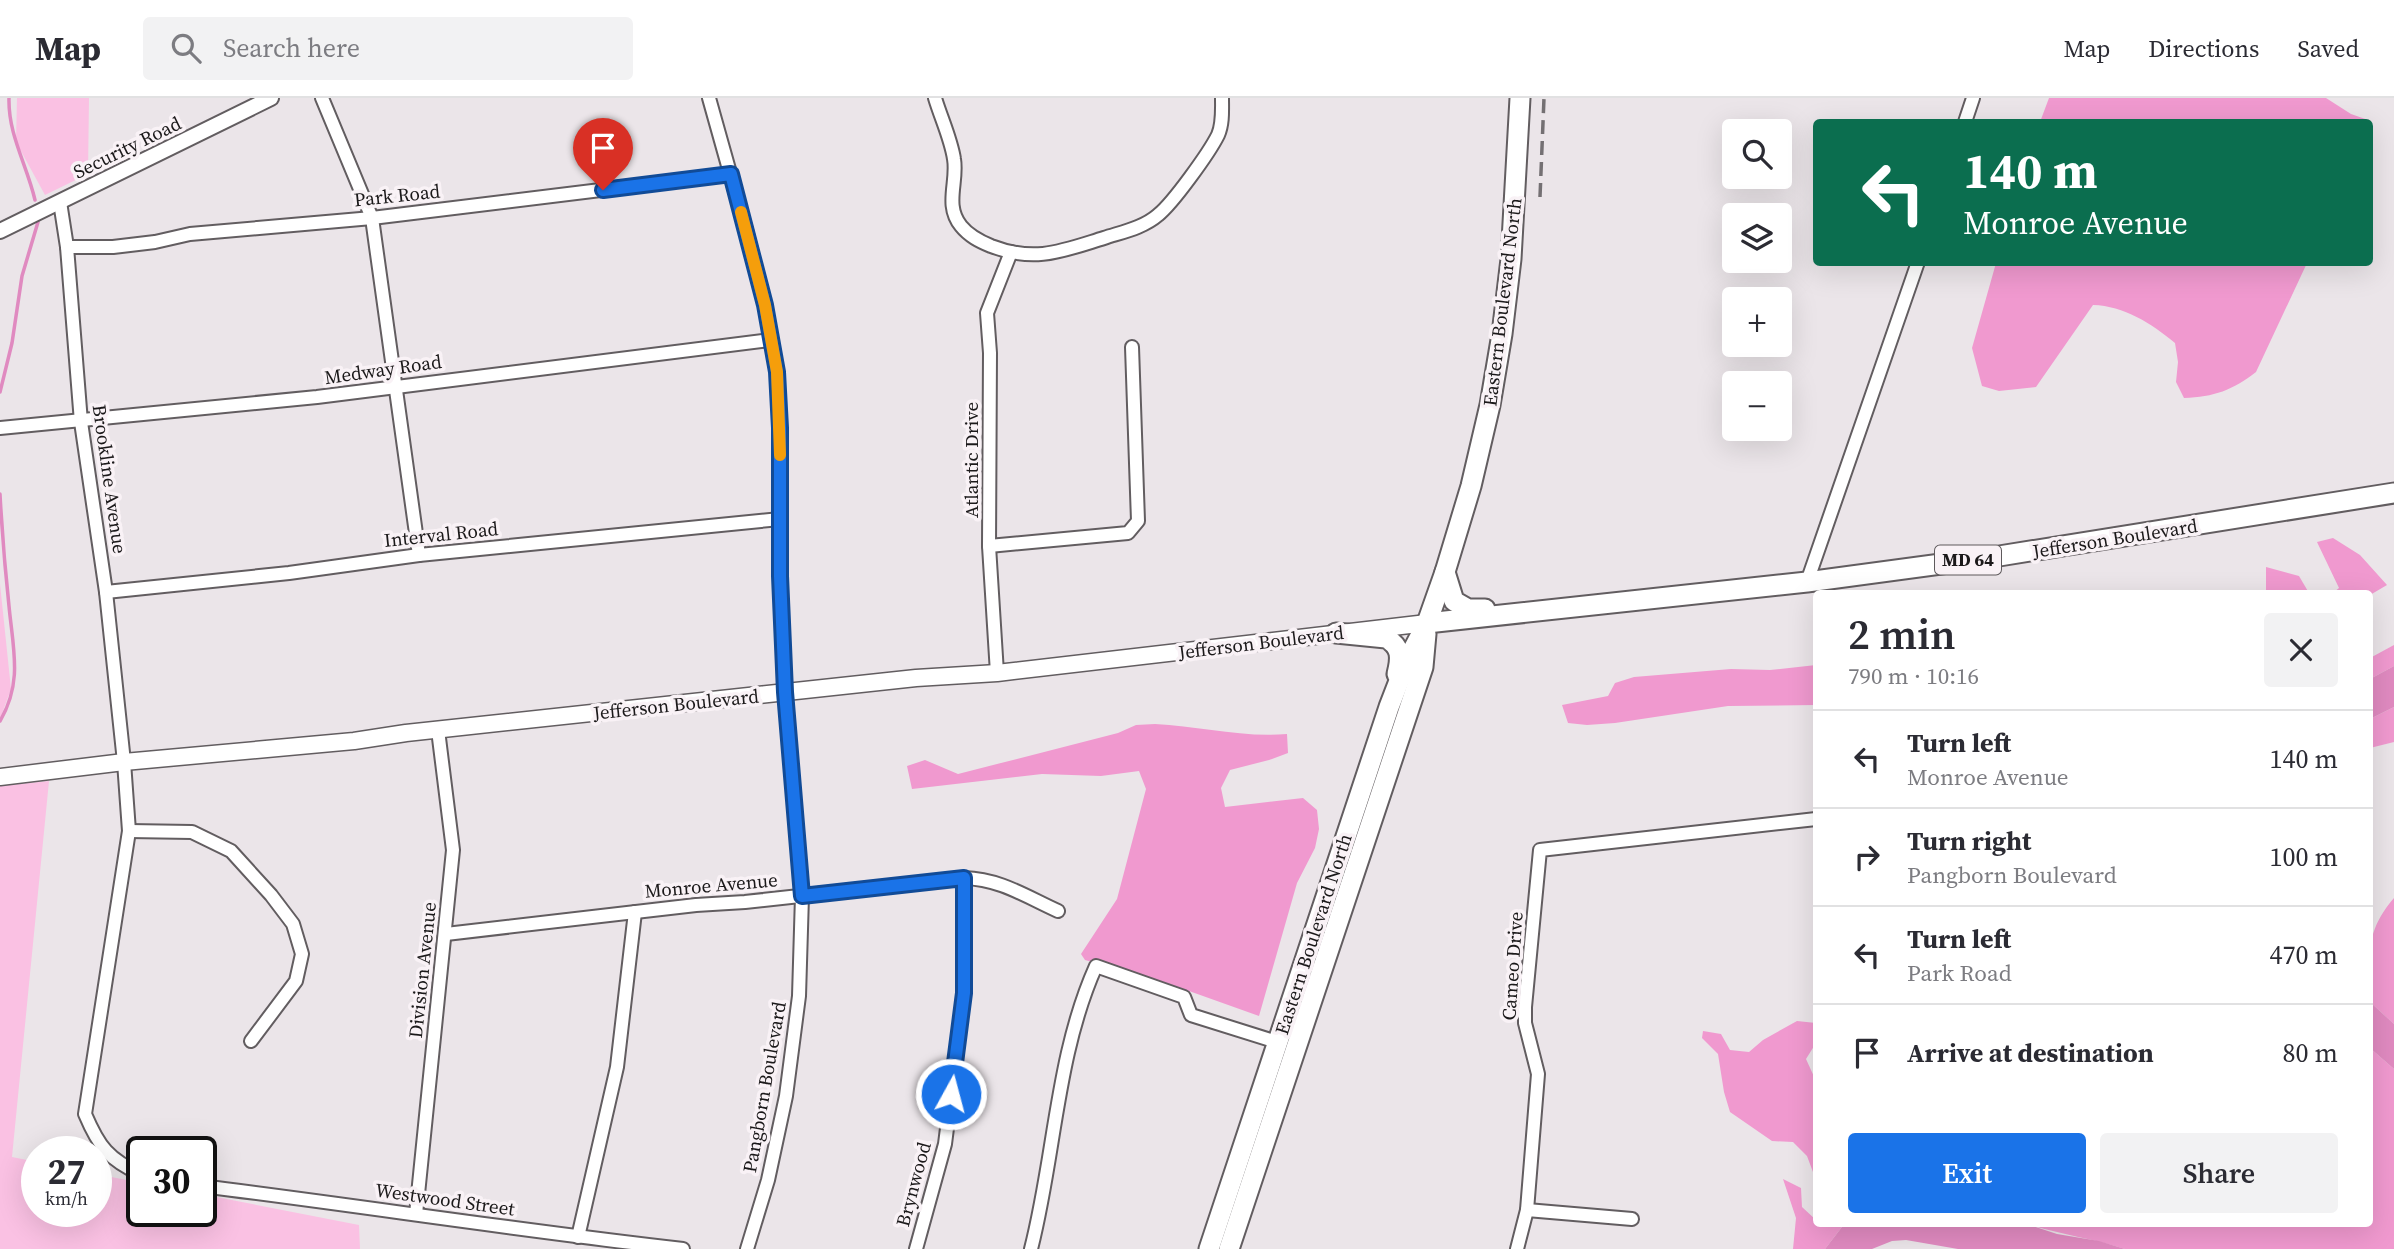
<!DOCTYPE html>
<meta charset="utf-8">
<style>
:root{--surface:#fff;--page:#f2f2f3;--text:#2b2b33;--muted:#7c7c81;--line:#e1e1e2;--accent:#1a73e8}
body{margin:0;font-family:"Source Serif 4",serif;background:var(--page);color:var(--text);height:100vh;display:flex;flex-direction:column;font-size:26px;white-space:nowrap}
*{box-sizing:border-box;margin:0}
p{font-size:23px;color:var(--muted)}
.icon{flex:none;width:38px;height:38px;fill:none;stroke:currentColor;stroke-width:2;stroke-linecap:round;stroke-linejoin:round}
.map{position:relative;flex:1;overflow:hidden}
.drawer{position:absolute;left:1813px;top:492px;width:560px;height:637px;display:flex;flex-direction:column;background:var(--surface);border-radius:7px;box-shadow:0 7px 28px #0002}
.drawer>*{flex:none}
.guide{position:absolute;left:1813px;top:21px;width:560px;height:147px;border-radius:7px;box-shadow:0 7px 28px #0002;background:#0b6e4f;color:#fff;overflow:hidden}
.controls{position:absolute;left:1722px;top:21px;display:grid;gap:14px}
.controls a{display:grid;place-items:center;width:70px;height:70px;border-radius:7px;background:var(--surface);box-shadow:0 7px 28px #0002;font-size:35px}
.speed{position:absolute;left:21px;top:1038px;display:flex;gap:14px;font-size:35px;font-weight:700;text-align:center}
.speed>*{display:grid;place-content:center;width:91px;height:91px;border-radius:50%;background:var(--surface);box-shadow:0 7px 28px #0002;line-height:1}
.speed small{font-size:18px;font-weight:400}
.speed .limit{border:4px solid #111;border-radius:10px;background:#fff;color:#111}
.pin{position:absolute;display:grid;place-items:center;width:60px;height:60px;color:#fff;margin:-72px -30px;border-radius:50% 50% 50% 0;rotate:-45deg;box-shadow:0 0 7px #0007}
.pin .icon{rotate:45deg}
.me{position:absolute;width:77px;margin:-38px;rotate:7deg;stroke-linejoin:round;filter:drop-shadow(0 0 5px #0008)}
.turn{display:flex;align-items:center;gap:24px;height:147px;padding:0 35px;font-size:32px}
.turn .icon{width:91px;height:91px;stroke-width:2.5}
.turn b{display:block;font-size:49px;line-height:60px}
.round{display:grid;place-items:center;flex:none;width:74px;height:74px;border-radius:7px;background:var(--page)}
.overview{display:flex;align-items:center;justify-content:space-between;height:119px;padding:0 35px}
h1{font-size:42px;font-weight:600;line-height:52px}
.action{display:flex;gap:14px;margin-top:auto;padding:14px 35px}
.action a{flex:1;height:80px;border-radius:7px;background:var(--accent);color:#fff;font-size:28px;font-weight:600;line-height:80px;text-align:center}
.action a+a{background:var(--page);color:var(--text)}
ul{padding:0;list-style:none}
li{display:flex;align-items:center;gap:21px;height:98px;padding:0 35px;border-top:2px solid var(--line)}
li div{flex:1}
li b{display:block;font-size:26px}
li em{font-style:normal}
header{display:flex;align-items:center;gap:42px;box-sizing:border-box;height:98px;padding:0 35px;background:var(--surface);border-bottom:2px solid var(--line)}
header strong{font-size:33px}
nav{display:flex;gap:38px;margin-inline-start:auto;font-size:24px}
.search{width:490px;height:63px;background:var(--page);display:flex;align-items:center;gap:18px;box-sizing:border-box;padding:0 24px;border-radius:7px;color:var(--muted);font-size:26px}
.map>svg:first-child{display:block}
.green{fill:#fac1e3}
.forest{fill:#f099cf}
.water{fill:#e08ac0}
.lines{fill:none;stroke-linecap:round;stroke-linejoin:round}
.stream{stroke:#e08ac0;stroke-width:3.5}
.minor-casing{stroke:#625d60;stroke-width:16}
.tertiary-casing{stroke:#625d60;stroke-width:18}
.secondary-casing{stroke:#625d60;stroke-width:19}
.primary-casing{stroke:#625d60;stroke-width:23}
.minor{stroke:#fff;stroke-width:12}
.tertiary{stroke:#fff;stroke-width:14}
.secondary{stroke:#fff;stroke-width:16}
.primary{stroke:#fff;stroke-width:19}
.rail{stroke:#747073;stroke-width:3.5;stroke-dasharray:14 7;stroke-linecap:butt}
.route-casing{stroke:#114b97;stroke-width:18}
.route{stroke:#1a73e8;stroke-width:12}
.slow{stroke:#f59e0b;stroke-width:12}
.labels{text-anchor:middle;stroke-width:7;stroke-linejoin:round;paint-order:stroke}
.shield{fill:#f9f2f6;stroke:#5e5a5c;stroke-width:2}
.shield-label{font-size:18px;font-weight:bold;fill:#1b191a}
.street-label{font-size:19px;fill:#1b191a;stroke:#f9f2f6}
</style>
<header>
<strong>Map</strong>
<div class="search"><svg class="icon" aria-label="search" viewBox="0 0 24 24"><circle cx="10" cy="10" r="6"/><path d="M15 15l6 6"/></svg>Search here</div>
<nav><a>Map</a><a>Directions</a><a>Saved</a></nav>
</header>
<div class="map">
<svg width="2394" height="1151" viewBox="0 0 2394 1151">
<rect width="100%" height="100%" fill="#ebe5e9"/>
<g class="green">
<polygon points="17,0 89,0 88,76 45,97 16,44"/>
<polygon points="0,486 11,591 0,621"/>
<polygon points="49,683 12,1059 37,1064 37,1113 96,1113 96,1076 142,1085 142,1113 201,1113 201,1096 359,1127 360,1151 0,1151 0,688"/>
</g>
<g class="forest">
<polygon points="2049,0 2326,0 2351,16 2371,23 2370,26 2040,24"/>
<path d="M1996 165V164L2307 165 2256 274C2233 292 2214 299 2184 300L2176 284 2178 264 2175 245C2151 225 2124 208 2093 207L2036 289 1999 293 1982 288 1972 250Z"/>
<polygon points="2333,440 2360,457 2387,487 2370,497 2333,495 2339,490 2317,444"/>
<polygon points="2266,469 2299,478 2309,495 2266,495"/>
<polygon points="2394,547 2394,568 2370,581 2370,560"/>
<polygon points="1816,567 1816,607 1728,608 1615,625 1587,627 1568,625 1562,607 1608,598 1615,585 1634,579 1731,571 1770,572"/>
<polygon points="2394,609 2394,644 2370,650 2370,621"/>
<path d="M1155 626C1199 628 1243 640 1287 636L1288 655 1269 662 1230 672 1221 690 1225 709 1303 700 1317 712 1319 731 1315 750 1297 785 1259 918 1161 883 1085 862 1081 856 1117 801 1146 691 1139 673 1101 678 1042 676 912 691 907 668 925 662 958 676 1118 635 1136 627Z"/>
<path d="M2394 800V926L2370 904C2370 860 2363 836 2394 800Z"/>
<polygon points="1797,923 1816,925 1816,945 1806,961 1816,983 1816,1082 1807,1058 1793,1044 1772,1043 1730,1014 1724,994 1718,956 1702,940 1703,933 1721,936 1730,952 1749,954 1763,942"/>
<path d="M2370 950 2394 971V1151H2125C2091 1140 2057 1136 2024 1125H2370Z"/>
<polygon points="1783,1081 1801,1090 1802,1109 1816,1122 1816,1125 1845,1125 1825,1151 1793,1151 1796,1120"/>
</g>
<g class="water">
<polygon points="2394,568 2394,609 2370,621 2370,581"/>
<polygon points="2370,904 2394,926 2394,971 2370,950"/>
<polygon points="1845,1125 2024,1125 2057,1136 2099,1143 2125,1151 1958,1151 1906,1142 1892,1143 1872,1151 1825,1151"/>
</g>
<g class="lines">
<g class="stream">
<path d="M9 0C8 37 27 67 35 102"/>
<polyline points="0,294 12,245 22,178 38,124"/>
<path d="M0 396C2 433 5 471 9 508 13 551 23 584 0 623"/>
</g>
<defs>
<g id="minor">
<polyline points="322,0 372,120 419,457"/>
<polyline points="709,0 746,132 765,207 777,274 780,330 780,478 785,594 802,798 799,898 786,998 768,1082 747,1151"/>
<path d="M935 0C941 20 951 41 954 61 958 84 944 107 961 128 969 138 979 143 991 148 1035 165 1062 153 1104 140 1122 134 1143 130 1158 117 1173 105 1209 55 1218 37 1223 26 1222 12 1222 0"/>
<polyline points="1965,24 1973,0"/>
<path d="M60 104 67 149 81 324 106 494 124 664 129 733 85 1016C99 1049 108 1061 142 1077"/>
<polyline points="67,149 113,149 155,144 190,136 372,120 731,76"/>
<polyline points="0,330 317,299 770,242"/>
<polyline points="989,448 1128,435 1138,423 1132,249"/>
<polyline points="1807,484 1918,164"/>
<polyline points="106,494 289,475 419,457 780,421"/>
<polyline points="997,575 989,448 990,255 987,215 1011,154"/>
<polyline points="129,733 192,734 231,753 271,797 293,826 302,856 296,883 251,943"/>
<path d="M446 836 696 807 745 804 964 780C1000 781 1025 798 1058 813"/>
<path d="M201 1088C362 1108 522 1133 683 1151"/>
<polyline points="1527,1112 1632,1121"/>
<polyline points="416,1116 453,752 438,632"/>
<polyline points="578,1139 617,969 635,814"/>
<polyline points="916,1151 945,1046 964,895 964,780"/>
<path d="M1031 1151C1055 1058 1056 957 1096 868L1184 899 1191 917 1277 944"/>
<polyline points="1517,1151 1527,1112 1538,976 1525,925 1525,909 1540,752 1816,721"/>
</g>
<polyline id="tertiary" points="0,133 271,0"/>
<polyline id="secondary" points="0,679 124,664 354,643 406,635 916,580 997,575 1427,525"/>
<g id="primary">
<polyline points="1445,474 1454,503 1468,511 1485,511"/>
<polyline points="1427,525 1807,484 1993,459 2394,395"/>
<path d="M1336 535 1386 540C1402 549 1401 560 1397 576"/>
<polyline points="1209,1151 1389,609 1406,565 1427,525 1445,474 1471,388 1490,307 1502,236 1511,161 1520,0"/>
<polyline points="1229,1151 1423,569 1426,536"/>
</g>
</defs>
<use href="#minor" class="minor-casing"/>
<use href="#tertiary" class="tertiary-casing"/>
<use href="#secondary" class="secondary-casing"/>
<use href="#primary" class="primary-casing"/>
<use href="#minor" class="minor"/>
<use href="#tertiary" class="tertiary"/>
<use href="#secondary" class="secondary"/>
<use href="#primary" class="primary"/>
<polyline class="rail" points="1540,99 1544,0"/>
</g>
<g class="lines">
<defs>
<polyline id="route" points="603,92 731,76 765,207 777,274 780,330 780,478 785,594 802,798 964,780 964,895 951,996"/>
</defs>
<use href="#route" class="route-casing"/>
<use href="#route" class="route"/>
<polyline class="slow" points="741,114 765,207 777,274 780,357"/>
</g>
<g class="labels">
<rect class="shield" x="1935" y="447.5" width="66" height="29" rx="5"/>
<g class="shield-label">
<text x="1968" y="468">MD 64</text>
</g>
<g class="street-label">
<text transform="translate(127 49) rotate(-26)" y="7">Security Road</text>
<text transform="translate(397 97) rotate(-6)" y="7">Park Road</text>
<text transform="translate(1502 204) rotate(-83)" y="7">Eastern Boulevard North</text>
<text transform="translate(383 271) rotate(-8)" y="7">Medway Road</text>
<text transform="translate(971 362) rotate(-90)" y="7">Atlantic Drive</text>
<text transform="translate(110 381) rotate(82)" y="7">Brookline Avenue</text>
<text transform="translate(441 436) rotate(-6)" y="7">Interval Road</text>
<text transform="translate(2115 440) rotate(-9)" y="7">Jefferson Boulevard</text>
<text transform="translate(1261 544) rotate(-7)" y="7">Jefferson Boulevard</text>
<text transform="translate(676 606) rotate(-6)" y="7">Jefferson Boulevard</text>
<text transform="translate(711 787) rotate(-5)" y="7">Monroe Avenue</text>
<text transform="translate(1313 836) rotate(-72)" y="7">Eastern Boulevard North</text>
<text transform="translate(1512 868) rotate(-86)" y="7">Cameo Drive</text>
<text transform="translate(422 872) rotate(-84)" y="7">Division Avenue</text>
<text transform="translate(764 989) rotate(-80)" y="7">Pangborn Boulevard</text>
<text transform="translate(913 1086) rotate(-75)" y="7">Brynwood</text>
<text transform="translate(445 1101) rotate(8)" y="7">Westwood Street</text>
</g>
</g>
</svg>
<div class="controls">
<a><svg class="icon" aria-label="search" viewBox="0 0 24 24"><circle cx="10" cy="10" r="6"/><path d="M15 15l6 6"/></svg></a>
<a><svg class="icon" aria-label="layers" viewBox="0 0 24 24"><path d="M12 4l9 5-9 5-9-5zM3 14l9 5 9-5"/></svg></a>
<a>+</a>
<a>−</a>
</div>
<div class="speed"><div>27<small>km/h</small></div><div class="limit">30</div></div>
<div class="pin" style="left:603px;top:92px;background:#d93025"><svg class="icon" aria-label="arrive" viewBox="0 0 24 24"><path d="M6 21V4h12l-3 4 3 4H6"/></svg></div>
<svg class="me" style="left:951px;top:996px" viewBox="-20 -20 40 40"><circle r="17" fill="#1a73e8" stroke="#fff" stroke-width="3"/><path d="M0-11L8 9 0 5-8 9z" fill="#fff"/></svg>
<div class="guide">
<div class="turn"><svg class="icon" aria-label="left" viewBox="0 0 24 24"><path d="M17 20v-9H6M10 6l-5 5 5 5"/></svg><div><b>140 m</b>Monroe Avenue</div></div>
</div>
<section class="drawer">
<div class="overview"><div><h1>2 min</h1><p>790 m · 10:16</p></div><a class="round"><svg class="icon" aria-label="close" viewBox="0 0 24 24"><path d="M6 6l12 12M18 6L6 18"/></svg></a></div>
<ul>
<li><svg class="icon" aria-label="left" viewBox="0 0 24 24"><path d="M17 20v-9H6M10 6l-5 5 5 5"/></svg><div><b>Turn left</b><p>Monroe Avenue</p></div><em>140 m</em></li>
<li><svg class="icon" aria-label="right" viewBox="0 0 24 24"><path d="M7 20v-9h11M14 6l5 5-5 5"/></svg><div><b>Turn right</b><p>Pangborn Boulevard</p></div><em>100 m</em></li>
<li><svg class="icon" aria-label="left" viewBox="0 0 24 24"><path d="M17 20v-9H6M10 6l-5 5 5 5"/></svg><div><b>Turn left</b><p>Park Road</p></div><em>470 m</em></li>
<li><svg class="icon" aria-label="arrive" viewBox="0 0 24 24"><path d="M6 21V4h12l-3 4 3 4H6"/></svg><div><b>Arrive at destination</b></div><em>80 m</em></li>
</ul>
<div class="action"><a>Exit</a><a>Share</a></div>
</section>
</div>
